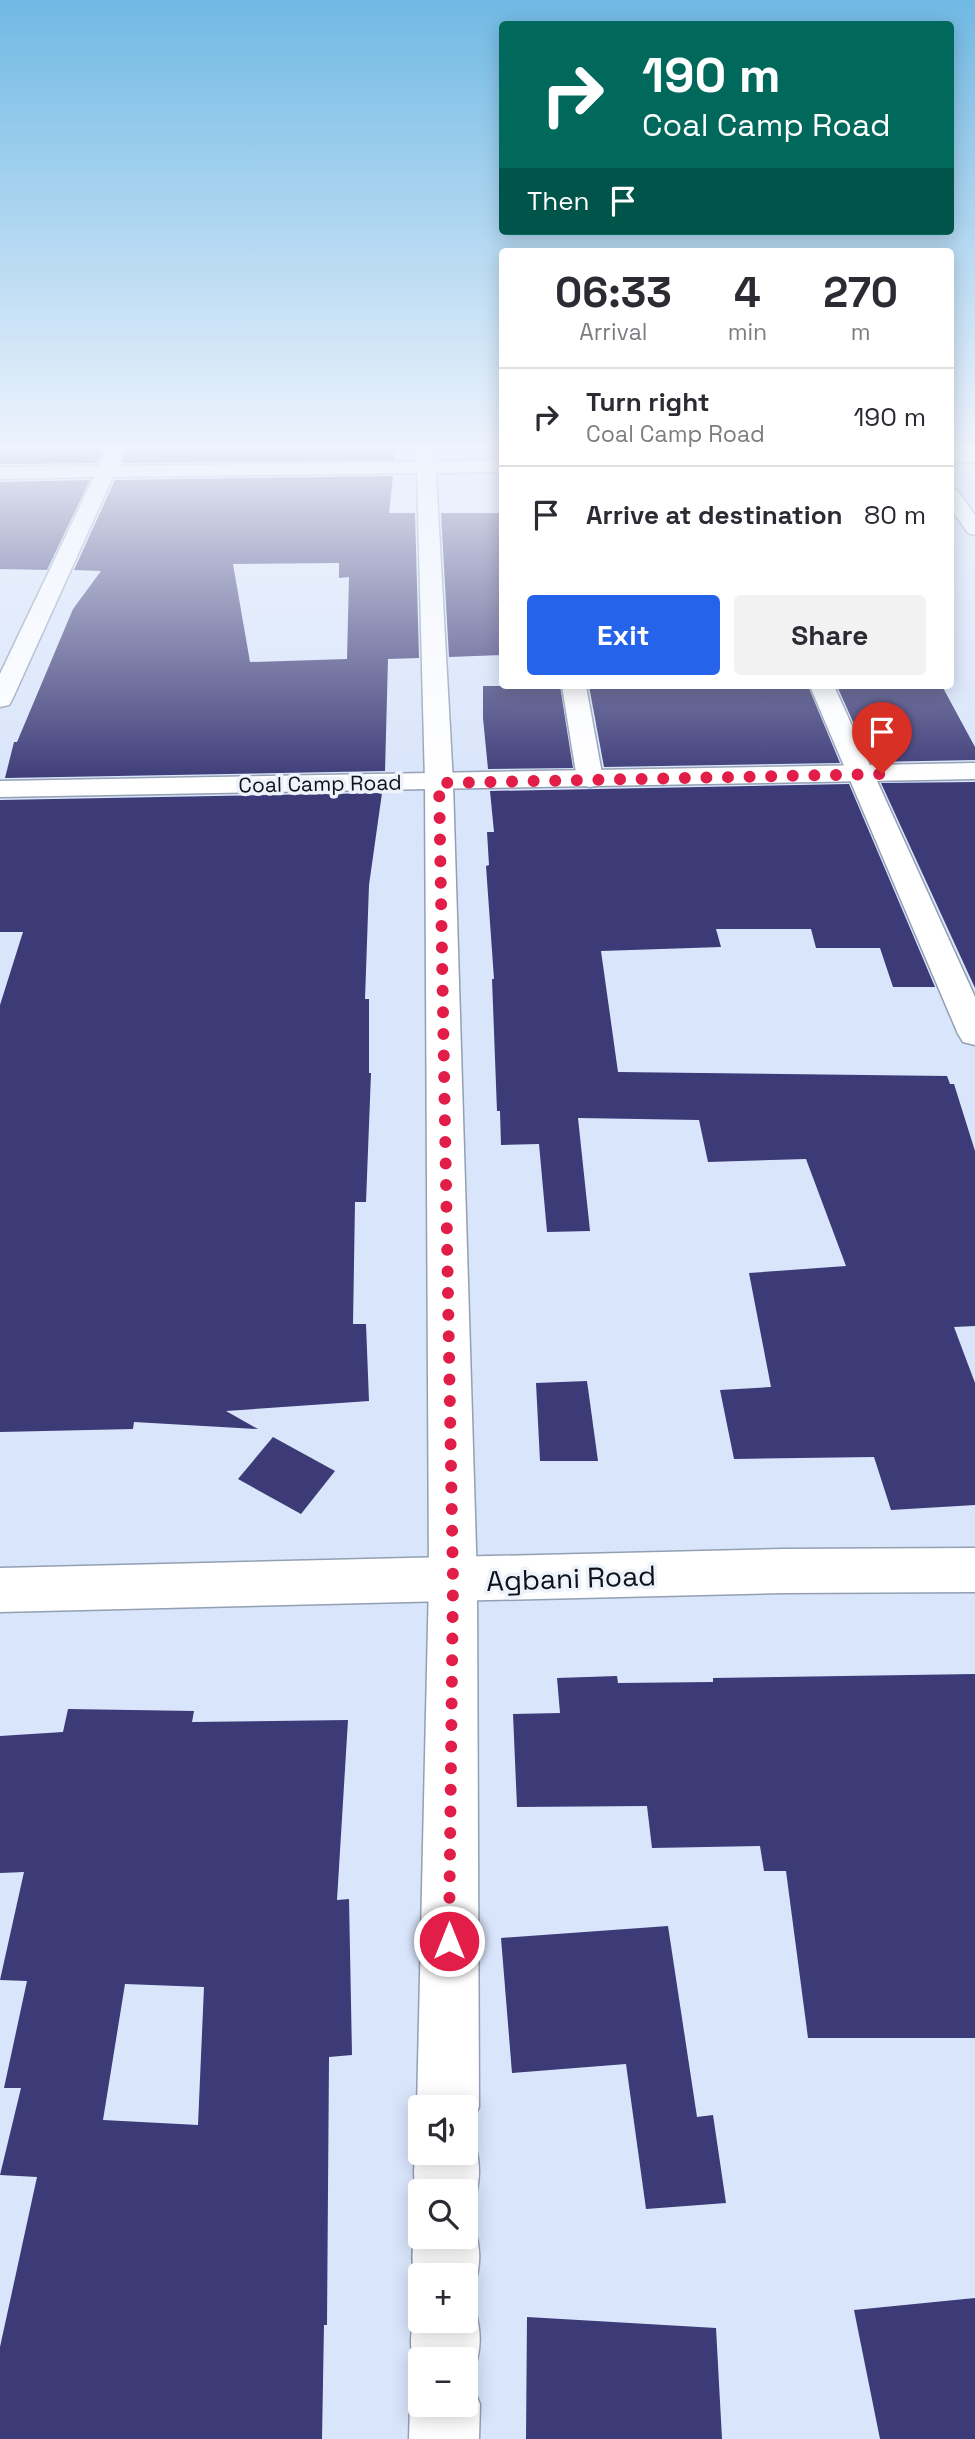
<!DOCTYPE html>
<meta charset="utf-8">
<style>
:root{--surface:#fff;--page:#f2f2f3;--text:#2b2b33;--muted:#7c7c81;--line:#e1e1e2;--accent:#2563eb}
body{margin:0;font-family:"Space Grotesk",sans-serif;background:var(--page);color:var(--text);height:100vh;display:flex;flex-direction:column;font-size:26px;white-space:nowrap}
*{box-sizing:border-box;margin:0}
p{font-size:23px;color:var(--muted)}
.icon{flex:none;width:38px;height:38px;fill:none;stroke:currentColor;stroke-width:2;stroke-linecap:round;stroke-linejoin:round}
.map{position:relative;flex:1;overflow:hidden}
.panel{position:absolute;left:499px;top:248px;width:455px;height:441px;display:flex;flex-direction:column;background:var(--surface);border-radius:7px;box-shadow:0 4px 18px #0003}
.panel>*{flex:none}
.guide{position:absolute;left:499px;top:21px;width:455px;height:214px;border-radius:7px;box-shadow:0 4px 18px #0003;background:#00695c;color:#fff;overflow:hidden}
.tools{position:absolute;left:408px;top:2095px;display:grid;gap:14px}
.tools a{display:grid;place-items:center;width:70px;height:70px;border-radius:7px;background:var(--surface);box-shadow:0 4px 18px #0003;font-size:35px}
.pin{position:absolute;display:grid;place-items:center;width:60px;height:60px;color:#fff;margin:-72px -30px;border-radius:50% 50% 50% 0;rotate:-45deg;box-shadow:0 0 7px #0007}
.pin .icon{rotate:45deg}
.me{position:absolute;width:77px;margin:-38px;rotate:0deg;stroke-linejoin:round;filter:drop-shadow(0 0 5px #0008)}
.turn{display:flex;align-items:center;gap:24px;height:147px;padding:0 28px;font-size:32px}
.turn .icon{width:91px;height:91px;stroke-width:2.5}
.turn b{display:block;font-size:49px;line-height:60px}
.then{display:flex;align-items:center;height:66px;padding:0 28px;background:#0003;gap:14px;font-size:26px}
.eta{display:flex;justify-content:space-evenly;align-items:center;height:119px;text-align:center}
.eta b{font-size:42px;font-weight:800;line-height:49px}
.cta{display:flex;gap:14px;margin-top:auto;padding:14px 28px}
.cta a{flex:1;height:80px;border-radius:7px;background:var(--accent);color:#fff;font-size:28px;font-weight:800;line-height:80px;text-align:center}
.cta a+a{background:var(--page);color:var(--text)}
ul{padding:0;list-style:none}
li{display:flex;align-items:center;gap:21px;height:98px;padding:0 28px;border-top:2px solid var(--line)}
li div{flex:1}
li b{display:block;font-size:26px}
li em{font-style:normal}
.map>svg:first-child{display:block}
.building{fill:#3c3a77;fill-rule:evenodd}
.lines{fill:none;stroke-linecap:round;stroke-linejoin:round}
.street-casing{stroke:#939fb3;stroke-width:3}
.primary-casing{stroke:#939fb3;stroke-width:3}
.street{fill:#fff;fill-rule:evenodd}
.primary{fill:#fff;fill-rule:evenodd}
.route{stroke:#e11d48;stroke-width:12;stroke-dasharray:0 21.6}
.labels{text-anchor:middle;stroke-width:7;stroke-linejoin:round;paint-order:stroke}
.far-street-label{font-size:21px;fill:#0e1219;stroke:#edf2fb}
.near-street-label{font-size:28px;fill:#0e1219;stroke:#edf2fb}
</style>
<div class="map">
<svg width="975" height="2439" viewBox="0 0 975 2439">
<rect width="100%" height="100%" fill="#d9e5fb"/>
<g class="building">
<polygon points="0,444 107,444 97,463 0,464"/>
<polygon points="130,444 394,444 395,451 394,460 122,463"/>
<path d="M393 476 389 513H415L419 658 388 659 385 771 5 778 14 742H17L73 609 101 571 74 570 115 480ZM339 563V578L349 577 347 659 250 662 233 564Z"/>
<polygon points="90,480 47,570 0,569 0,482"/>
<polygon points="441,513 502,513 502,655 449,657"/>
<polygon points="483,686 560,686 573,768 488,769 483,718"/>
<polygon points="589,686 808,686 840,763 604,767"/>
<polygon points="837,686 942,686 975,747 975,760 871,762"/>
<polygon points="975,782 975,988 881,783"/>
<polygon points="849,784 935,987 893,987 880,948 816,948 811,929 716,929 721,947 601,951 618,1072 947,1076 950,1084 954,1084 975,1151 975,1326 954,1327 975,1383 975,1505 891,1510 874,1457 734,1459 720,1390 771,1387 749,1273 846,1266 806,1159 708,1162 699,1120 578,1118 590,1231 547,1232 539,1144 501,1145 500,1111 497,1111 492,979 494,979 486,866 489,865 487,832 494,832 490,791"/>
<polygon points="382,793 369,885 365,999 369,999 369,1073 371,1073 366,1202 355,1202 353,1324 366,1324 369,1401 226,1411 258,1429 134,1422 133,1429 0,1432 0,1005 23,932 0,932 0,800"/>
<polygon points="587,1381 598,1461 540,1461 536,1383"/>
<polygon points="273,1437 335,1471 301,1514 238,1479"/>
<polygon points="975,1674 975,2038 808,2038 786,1871 764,1871 760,1846 652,1848 647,1806 517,1807 513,1714 560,1713 557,1678 617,1676 618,1683 713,1682 713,1678"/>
<path d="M68 1709 194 1711 192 1722 348 1720 337 1900 349 1899 352 2055 329 2057 327 2325H324L322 2439H0V2347L37 2177 0 2175 21 2088H4L27 1981 0 1980 24 1872 0 1873V1736L63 1732ZM125 1984 204 1987 198 2125 103 2120Z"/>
<polygon points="668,1926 697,2117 713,2115 726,2203 646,2209 626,2064 512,2073 501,1938"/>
<polygon points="975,2298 975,2439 880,2439 854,2310"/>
<polygon points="527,2317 716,2328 722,2439 526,2439"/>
</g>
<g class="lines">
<defs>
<g id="street">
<path d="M110 444H128L118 466 416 462V444H434L435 461 502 460V472L436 473 453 783 477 1581 479 2107 468 2129C483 2156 482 2186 469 2214 482 2244 483 2266 470 2297 483 2328 483 2350 470 2381L480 2404 479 2439H409L410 2404 420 2381C408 2352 408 2331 420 2301V2320H466V2275H420V2292C410 2269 410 2244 420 2220V2236H466V2191H420V2203C412 2185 412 2160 420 2141V2152H466V2107H420V2114L417 2107 429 1581 425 783 417 473 113 477 12 700 9 705 0 707V674L94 477 0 479V467L99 466ZM420 2359H466V2404H420Z"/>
<polygon points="975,450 975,462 950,463 950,451"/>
<polygon points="950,488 957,490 975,515 975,535 968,533 950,508"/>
<polygon points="562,686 586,686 603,779 600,785 590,787 580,785 577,779"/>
<polygon points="810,686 834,686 975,997 975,1045 963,1042 958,1034"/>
</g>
<g id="primary">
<polygon points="975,763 975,779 0,797 0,781"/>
<polygon points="975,1548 975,1592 783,1593 0,1612 0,1568 783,1549"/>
</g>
</defs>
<use href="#street" class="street-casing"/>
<use href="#primary" class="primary-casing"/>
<use href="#street" class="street"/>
<use href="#primary" class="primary"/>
</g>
<linearGradient id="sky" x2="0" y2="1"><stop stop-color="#70b9e4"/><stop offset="0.57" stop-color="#eef3fd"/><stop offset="1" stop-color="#eef3fd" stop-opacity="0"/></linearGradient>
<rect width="975" height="785" fill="url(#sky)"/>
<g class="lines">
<polyline class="route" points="449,1941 453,1581 439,783 882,774"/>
</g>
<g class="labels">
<g class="far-street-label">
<text transform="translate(320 784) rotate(-1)" y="7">Coal Camp Road</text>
</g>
<g class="near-street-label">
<text transform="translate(571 1578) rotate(-2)" y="10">Agbani Road</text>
</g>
</g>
</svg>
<div class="tools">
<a><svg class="icon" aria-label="sound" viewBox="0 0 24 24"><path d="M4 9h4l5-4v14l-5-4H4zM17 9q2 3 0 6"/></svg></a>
<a><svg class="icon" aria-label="search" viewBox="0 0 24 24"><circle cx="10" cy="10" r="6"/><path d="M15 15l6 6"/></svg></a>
<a>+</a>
<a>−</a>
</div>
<div class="pin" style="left:882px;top:774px;background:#d93025"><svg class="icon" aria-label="arrive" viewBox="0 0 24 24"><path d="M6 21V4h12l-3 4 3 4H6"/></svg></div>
<svg class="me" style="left:449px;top:1941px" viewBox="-20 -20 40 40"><circle r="17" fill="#e11d48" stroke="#fff" stroke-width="3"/><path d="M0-11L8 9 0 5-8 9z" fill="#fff"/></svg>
<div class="guide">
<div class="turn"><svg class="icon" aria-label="right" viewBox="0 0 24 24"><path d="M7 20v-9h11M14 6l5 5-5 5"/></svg><div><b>190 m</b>Coal Camp Road</div></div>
<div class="then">Then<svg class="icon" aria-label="arrive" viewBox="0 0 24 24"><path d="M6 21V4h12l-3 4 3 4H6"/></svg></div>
</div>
<section class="panel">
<div class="eta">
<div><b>06:33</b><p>Arrival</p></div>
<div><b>4</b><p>min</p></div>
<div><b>270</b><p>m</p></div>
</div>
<ul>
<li><svg class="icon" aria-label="right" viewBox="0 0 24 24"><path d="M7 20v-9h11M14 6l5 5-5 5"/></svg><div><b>Turn right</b><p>Coal Camp Road</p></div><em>190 m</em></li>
<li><svg class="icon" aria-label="arrive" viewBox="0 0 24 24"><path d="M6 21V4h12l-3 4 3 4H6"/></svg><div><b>Arrive at destination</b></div><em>80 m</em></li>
</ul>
<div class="cta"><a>Exit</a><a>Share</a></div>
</section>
</div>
